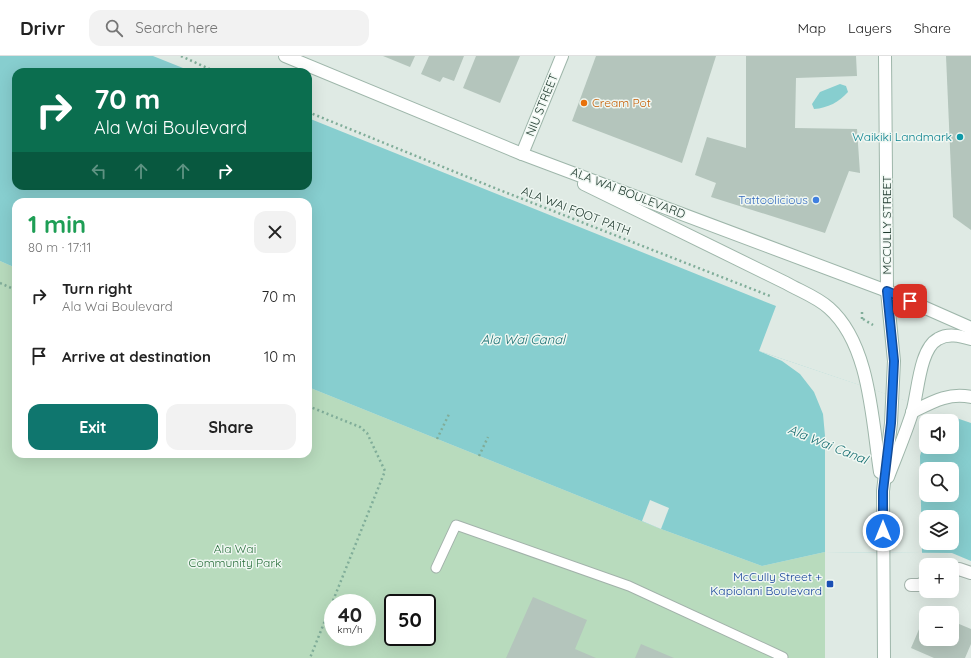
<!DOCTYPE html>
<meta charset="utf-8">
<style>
:root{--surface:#fff;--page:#f2f2f2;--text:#222;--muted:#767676;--line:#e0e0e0;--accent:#0f766e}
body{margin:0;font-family:Quicksand,sans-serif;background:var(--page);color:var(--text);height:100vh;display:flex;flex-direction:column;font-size:15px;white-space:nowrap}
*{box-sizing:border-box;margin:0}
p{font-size:13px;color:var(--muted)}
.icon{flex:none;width:22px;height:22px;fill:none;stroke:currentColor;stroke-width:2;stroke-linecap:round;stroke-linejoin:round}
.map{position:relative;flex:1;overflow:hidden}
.sheet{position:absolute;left:12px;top:142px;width:300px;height:260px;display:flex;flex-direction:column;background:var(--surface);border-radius:12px;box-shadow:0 4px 16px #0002}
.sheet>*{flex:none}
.guide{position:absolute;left:12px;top:12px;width:300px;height:122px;border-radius:12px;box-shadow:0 4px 16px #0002;background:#0b6e4f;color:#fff;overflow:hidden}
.fabs{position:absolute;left:919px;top:358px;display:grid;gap:8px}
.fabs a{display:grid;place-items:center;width:40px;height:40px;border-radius:8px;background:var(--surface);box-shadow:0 4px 16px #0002;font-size:20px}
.speed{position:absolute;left:324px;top:538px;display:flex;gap:8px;font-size:20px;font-weight:700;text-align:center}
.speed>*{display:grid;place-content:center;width:52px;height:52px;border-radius:50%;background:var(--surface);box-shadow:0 4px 16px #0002;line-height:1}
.speed small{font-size:10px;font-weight:400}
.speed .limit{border:2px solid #111;border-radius:6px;background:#fff;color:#111}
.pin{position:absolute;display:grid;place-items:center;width:34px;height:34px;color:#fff;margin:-17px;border-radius:8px;box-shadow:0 2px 6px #0006}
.me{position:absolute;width:44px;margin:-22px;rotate:0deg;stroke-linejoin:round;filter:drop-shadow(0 0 3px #0008)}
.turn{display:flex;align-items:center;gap:14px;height:84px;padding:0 16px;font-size:18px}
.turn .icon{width:52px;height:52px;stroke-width:2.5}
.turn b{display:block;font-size:28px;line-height:34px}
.lanes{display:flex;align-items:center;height:38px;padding:0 16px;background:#0003;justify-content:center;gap:20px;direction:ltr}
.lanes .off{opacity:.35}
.round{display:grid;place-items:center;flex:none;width:42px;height:42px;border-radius:12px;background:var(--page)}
.summary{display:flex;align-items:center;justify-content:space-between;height:68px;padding:0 16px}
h1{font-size:24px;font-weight:800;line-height:30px;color:#1e9e55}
.action{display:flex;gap:8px;margin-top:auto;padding:8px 16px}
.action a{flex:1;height:46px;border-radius:12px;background:var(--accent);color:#fff;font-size:16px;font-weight:800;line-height:46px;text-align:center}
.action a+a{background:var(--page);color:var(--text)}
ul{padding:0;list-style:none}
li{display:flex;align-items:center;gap:12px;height:60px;padding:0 16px}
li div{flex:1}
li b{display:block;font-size:15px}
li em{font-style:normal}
header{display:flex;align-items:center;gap:24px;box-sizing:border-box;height:56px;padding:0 20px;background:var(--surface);border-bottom:1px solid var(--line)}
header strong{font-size:19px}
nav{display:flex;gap:22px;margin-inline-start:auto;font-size:14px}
.search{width:280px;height:36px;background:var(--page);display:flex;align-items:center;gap:10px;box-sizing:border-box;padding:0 14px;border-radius:12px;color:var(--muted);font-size:15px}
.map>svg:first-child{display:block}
.green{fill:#b8dbbd;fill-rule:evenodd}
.water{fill:#87cecf;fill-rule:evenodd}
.pier{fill:#dfeae4}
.building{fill:#b4c5bc}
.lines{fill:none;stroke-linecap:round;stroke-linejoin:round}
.lane-casing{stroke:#a2b2aa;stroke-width:11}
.street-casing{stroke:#a2b2aa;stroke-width:14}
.secondary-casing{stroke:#9eb6aa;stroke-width:14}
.path{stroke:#80ad99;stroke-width:2.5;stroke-dasharray:2 3;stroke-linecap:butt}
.lane{stroke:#fff;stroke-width:9}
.street{stroke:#fff;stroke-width:12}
.secondary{stroke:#fff;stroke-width:12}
.route-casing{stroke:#114b97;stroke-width:10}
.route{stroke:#1a73e8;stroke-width:7}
.food-dot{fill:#e8710a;stroke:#eff7f2;stroke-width:1.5}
.culture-dot{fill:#0f9aa8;stroke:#eff7f2;stroke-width:1.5}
.shop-dot{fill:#3f7fe0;stroke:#eff7f2;stroke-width:1.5}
.transit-dot{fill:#1a4fb4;stroke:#eff7f2;stroke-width:1.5}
.labels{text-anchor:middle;stroke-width:3;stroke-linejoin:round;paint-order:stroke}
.food-label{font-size:12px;fill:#c56008;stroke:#eff7f2;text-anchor:start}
.street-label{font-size:12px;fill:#203a2f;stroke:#eff7f2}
.culture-label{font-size:12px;fill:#0d838f;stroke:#eff7f2;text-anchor:end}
.shop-label{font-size:12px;fill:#366cbe;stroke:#eff7f2;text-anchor:end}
.park-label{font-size:12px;fill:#2b703d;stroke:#eff7f2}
.transit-label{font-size:12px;fill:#164399;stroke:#eff7f2;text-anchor:end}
.water-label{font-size:13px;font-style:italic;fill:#1c7174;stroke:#eff7f2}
</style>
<header>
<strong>Drivr</strong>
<div class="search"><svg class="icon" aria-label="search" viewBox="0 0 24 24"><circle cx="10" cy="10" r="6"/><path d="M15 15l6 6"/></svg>Search here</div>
<nav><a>Map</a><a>Layers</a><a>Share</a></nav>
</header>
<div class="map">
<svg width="971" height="602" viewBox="0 0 971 602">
<rect width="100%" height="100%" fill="#dfeae4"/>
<path class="green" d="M0 205 16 212V398H308V331L661 473 762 510 825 496V602H0ZM333 547H367V581H333ZM393 547H427V581H393Z"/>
<g class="water">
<path d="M0 0H153L193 16H16V130H308V62L776 250 759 295 971 367V505L952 497 825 496 762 510 661 473 308 331V146H16V212L0 205ZM926 365H952V391H926ZM926 413H952V439H926ZM926 461H952V487H926Z"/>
<path d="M840 28 846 30 848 36C839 46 828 52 814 53L812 48 820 36Z"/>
</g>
<g class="pier">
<polygon points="759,295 958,362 944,365 926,365 926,379 920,400 922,497 825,496 825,380 823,358 814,336 800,318 782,305"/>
<polygon points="650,444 669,452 661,473 642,465"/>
</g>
<g class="building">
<polygon points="383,0 415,0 410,11"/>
<polygon points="429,0 464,0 454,25 443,21 440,26 421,18"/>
<polygon points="476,0 520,0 500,47 463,32"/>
<polygon points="596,0 716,0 682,107 572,65"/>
<polygon points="746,0 856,0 857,20 796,22 795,72 857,73 860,117 849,115 825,177 711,141 716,127 695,119 707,81 746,92"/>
<polygon points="946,0 971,0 971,174 953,161"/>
<polygon points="533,541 587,564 575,593 596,602 506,602"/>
<polygon points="926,557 926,583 952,583 952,565 971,573 971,588 965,602 934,602 911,592"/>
<polygon points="641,588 674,602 635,602"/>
</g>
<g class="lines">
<defs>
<polyline id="lane" points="436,512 456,469 629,530 783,601"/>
<g id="street">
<polyline points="952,516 959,513 971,517"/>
<polyline points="911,529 919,529 926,526"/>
</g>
<g id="secondary">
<polyline points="285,0 522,98 887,235 971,272"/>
<polyline points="522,98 562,0"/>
<path d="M584 128 786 227C800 235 817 241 829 252 870 288 872 364 880 416"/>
<path d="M912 356C932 346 949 336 971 341"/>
<path d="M888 421C896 400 905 379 912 357 918 338 919 293 938 283 948 277 960 280 971 283"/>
<polyline points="884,602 883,435 891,367 894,305 887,235 885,0"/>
</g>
</defs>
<use href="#lane" class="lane-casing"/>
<use href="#street" class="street-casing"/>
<use href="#secondary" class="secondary-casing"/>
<g class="path">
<polyline points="181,0 216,16"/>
<polyline points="308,56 497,133 770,240"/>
<polyline points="0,227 16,234"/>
<polyline points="862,263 862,253"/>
<polyline points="863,263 873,269"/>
<polyline points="308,350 360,371 367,377 385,415 310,602"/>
<polyline points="437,383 450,356"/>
<polyline points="479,400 488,381"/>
</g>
<use href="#lane" class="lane"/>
<use href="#street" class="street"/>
<use href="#secondary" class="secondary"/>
</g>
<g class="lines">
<defs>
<polyline id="route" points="883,475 883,435 891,367 894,305 887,235 910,245"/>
</defs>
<use href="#route" class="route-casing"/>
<use href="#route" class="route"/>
</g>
<circle class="food-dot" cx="584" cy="47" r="4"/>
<circle class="culture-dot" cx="960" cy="81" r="4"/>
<circle class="shop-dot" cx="816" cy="144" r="4"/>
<rect class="transit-dot" x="826" y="524" width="8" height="8" rx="2"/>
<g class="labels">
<g class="food-label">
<text x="592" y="51">Cream Pot</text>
</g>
<g class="street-label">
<text transform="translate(542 49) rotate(-68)" y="4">NIU STREET</text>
<text transform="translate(628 137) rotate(21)" y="4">ALA WAI BOULEVARD</text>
<text transform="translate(576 155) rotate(21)" y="4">ALA WAI FOOT PATH</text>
<text transform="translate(887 169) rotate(-90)" y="4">MCCULLY STREET</text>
</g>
<g class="culture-label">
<text x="952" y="85">Waikiki Landmark</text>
</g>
<g class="shop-label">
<text x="808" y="148">Tattoolicious</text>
</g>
<g class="park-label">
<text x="235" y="497">Ala Wai<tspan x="235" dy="14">Community Park</tspan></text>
</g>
<g class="transit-label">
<text x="822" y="525">McCully Street +<tspan x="822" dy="14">Kapiolani Boulevard</tspan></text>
</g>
<g class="water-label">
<text x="523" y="288">Ala Wai Canal</text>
<text transform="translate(828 388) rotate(22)" y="5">Ala Wai Canal</text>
</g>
</g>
</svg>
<div class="fabs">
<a><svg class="icon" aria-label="sound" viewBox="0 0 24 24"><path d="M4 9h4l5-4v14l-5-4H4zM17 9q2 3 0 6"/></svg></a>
<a><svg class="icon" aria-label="search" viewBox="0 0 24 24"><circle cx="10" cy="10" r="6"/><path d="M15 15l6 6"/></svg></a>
<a><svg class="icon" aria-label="layers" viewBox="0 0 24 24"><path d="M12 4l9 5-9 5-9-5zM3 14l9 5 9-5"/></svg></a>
<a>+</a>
<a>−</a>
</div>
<div class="speed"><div>40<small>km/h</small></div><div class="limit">50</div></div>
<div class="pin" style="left:910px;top:245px;background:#d93025"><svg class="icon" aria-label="arrive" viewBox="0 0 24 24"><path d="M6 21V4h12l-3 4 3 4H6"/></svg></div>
<svg class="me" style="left:883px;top:475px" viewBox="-20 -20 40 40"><circle r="17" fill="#1a73e8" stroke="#fff" stroke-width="3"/><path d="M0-11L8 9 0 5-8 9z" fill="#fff"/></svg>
<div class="guide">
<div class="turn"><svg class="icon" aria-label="right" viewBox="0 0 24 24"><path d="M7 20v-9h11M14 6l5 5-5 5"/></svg><div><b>70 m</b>Ala Wai Boulevard</div></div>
<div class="lanes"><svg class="icon off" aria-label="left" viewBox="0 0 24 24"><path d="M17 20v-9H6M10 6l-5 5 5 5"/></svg><svg class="icon off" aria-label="ahead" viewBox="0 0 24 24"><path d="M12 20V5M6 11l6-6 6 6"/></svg><svg class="icon off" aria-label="ahead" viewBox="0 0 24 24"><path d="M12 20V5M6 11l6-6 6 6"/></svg><svg class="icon" aria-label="right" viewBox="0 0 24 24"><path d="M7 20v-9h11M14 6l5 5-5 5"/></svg></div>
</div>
<section class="sheet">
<div class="summary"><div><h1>1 min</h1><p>80 m · 17:11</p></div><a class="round"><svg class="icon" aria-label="close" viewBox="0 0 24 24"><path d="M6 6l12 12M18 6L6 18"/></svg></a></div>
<ul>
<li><svg class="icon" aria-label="right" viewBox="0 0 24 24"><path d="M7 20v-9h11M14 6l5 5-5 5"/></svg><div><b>Turn right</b><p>Ala Wai Boulevard</p></div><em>70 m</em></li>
<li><svg class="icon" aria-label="arrive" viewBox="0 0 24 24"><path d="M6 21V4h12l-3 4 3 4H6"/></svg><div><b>Arrive at destination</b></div><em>10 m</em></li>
</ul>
<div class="action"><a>Exit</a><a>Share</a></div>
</section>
</div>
